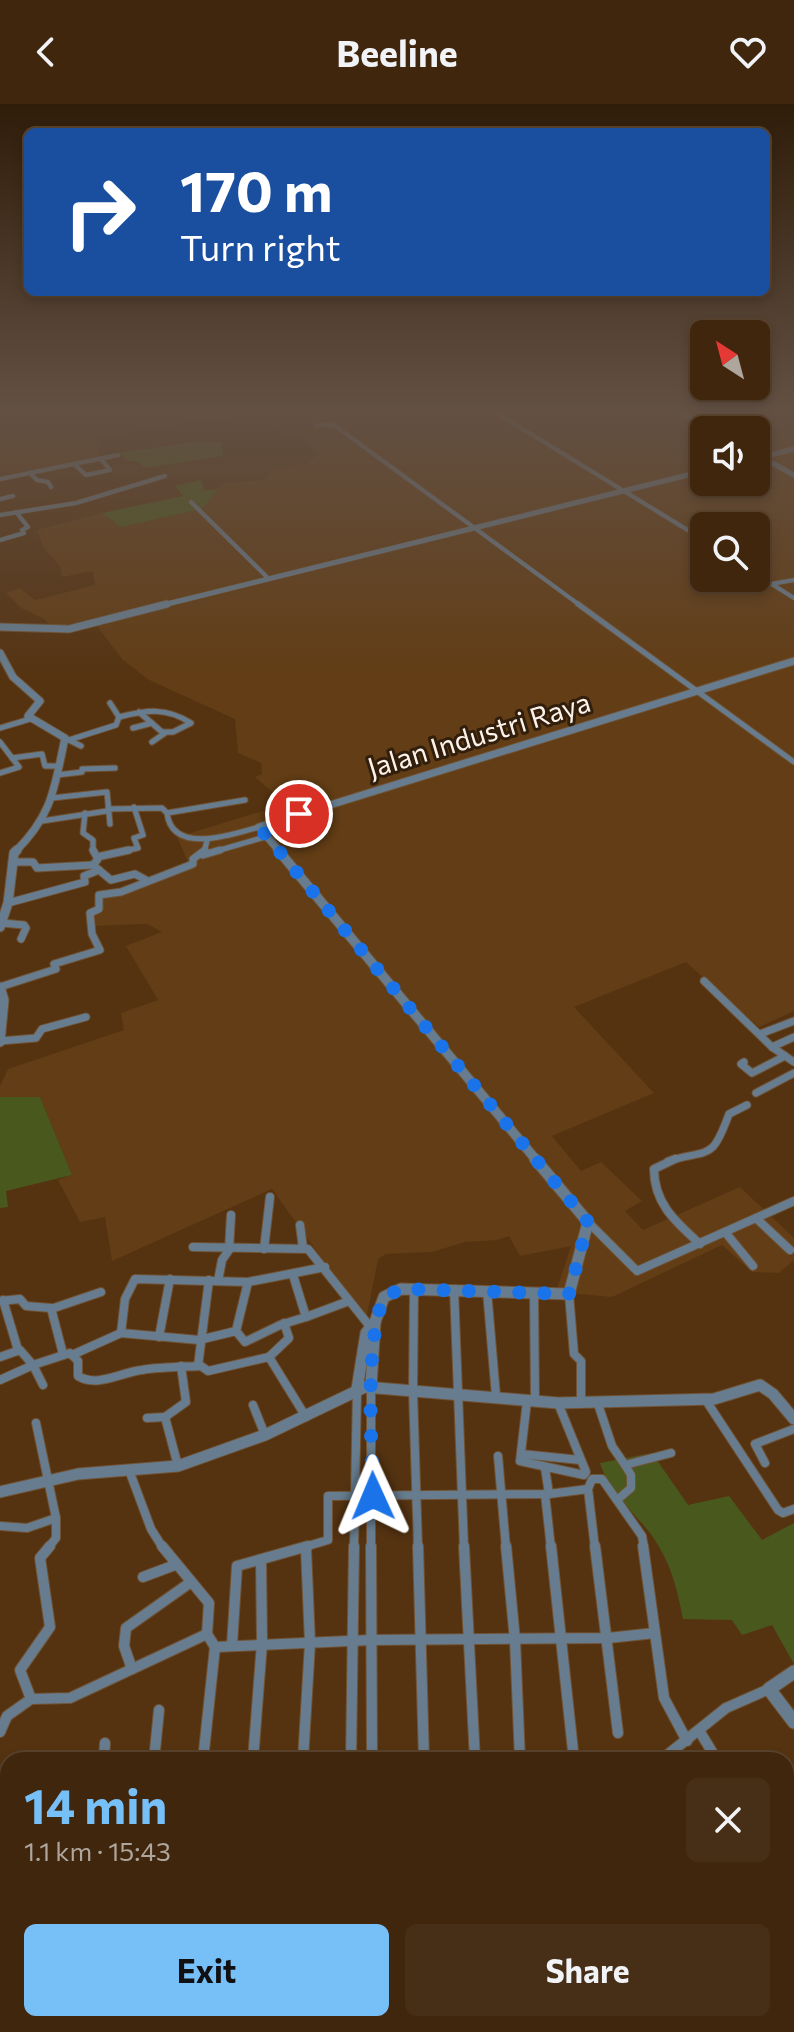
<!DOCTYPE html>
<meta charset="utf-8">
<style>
:root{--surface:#40260d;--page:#472e16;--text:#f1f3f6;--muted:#aea59d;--line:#59432e;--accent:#77bff7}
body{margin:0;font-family:Commissioner,sans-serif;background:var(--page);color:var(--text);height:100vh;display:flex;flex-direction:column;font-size:30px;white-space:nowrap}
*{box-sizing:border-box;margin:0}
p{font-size:26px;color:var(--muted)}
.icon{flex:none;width:44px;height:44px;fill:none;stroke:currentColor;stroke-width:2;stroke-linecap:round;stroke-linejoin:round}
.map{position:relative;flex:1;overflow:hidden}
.details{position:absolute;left:0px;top:1648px;width:794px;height:280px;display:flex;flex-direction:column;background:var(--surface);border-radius:24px 24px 0 0;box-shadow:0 4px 12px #0003,0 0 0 2px var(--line)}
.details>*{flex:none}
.banner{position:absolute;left:24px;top:24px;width:746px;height:168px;border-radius:12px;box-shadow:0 4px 12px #0003,0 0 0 2px var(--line);background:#1a4fa0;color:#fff;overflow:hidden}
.needle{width:52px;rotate:324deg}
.tools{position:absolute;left:690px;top:216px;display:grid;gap:16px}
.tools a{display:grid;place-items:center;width:80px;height:80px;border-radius:12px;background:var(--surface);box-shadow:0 4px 12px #0003,0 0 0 2px var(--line);font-size:40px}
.pin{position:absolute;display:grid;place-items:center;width:68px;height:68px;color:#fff;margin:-34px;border:4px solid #fff;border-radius:50%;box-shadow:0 2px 8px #0007}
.me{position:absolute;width:88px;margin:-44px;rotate:359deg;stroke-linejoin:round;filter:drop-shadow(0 0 6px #0008)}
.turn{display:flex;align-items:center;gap:28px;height:168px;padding:0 24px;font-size:36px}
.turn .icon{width:104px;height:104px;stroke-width:2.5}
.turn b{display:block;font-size:56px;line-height:68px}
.round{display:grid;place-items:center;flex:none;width:84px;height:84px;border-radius:12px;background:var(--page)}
.summary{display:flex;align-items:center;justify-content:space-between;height:136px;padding:0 24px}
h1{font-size:48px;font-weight:700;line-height:60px;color:var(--accent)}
.cta{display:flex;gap:16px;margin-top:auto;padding:16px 24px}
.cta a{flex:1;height:92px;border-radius:12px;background:var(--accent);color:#111;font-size:32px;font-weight:700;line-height:92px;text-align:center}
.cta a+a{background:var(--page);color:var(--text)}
header{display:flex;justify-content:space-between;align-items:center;height:104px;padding:0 24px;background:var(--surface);font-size:36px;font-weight:700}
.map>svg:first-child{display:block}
.built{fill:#623d15;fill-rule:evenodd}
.green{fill:#49591d}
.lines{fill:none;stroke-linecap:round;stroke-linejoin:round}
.minor-far4-casing{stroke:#705234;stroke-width:5}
.minor-far3-casing{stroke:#705234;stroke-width:7}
.minor-far2-casing{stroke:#705234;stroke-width:9}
.minor-far1-casing{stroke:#705234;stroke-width:10}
.minor-casing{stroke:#705234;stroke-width:12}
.tertiary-far4-casing{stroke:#705234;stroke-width:6}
.tertiary-far3-casing{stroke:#705234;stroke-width:9}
.tertiary-far2-casing{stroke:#705234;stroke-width:11}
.tertiary-far1-casing{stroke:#705234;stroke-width:13}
.tertiary-casing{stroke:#705234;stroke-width:15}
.minor-far4{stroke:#677d8f;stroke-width:4}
.minor-far3{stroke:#677d8f;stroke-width:5}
.minor-far2{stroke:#677d8f;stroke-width:7}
.minor-far1{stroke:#677d8f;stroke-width:8}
.minor{stroke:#677d8f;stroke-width:10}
.tertiary-far4{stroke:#677d8f;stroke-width:5}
.tertiary-far3{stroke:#677d8f;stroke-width:7}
.tertiary-far2{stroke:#677d8f;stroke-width:9}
.tertiary-far1{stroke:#677d8f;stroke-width:11}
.tertiary{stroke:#677d8f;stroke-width:13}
.route{stroke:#1a73e8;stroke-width:14;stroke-dasharray:0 25.2}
.labels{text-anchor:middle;stroke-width:6;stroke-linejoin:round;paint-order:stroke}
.street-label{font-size:28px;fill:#fef3ea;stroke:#311e0c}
</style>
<header><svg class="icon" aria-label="back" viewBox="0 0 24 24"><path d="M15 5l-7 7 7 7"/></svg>Beeline<svg class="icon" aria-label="heart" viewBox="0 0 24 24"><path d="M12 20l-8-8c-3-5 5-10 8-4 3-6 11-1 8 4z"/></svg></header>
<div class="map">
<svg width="794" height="1928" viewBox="0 0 794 1928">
<rect width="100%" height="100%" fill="#531"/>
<g class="built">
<polygon points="0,305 272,305 100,333 99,352 13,370 0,367"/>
<path d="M313 305H794V907L759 923 686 858 574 903 654 989 552 1032 581 1067 601 1058 642 1097 625 1107 643 1126 740 1083 794 1134V1156L779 1169 752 1168 722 1141 612 1193 556 1188 571 1142 520 1152 509 1132 497 1136 465 1138 432 1148 386 1150 378 1155 366 1216 272 1085 112 1157 105 1113 80 1118 58 1076 72 1071 40 993H0V982L8 965 124 926 121 909 158 896 126 842 162 828 147 820 91 822 89 810 99 806V790L120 788 189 760 177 733 286 700 255 673 262 670 261 659 238 649 235 615 149 576 123 556 93 517 51 523 44 515 21 504 6 489 20 484 35 496 95 481 93 467 62 473 60 462 44 445 37 426 102 409 121 423 202 405 222 379 264 376 273 364 307 360 317 350 295 330 282 329 276 317 304 310ZM704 326H756V378H704ZM704 422H756V474H704Z"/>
</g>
<g class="green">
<polygon points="194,338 221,338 223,352 145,364 138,357 128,357 119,349"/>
<polygon points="201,376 204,386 218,386 202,405 121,423 102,409 183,392 175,382"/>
<polygon points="0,993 40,993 72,1071 6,1087 8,1103 0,1104"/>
<path d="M652 1349 688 1401 729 1392 762 1436 794 1419V1560L772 1521 742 1531 732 1516 683 1515C677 1483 670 1456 650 1429 632 1406 609 1388 600 1359Z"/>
</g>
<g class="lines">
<defs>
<g id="minor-far4">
<polyline points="490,305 704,436"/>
<polyline points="316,321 334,321 581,502"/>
<polyline points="74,360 86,371 110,366 101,355"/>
<polyline points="30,369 37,376 48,378 51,383"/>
<polyline points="0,375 118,351"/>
<polyline points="0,395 13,392"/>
<polyline points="191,398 268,474"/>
<polyline points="0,411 76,399 165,372"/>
<polyline points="0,436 24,429 22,426 28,423 16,408"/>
<polyline points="756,470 794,494"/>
<polyline points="771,480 794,476"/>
</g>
<g id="minor-far3">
<polyline points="578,500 794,658"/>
<path d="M119 613C147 606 166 603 191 619L173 628H162L139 608"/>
<polyline points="0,624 30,615"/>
<polyline points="133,624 152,619"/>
<polyline points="67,635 81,642"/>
<polyline points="69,636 116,621 119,613 110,599"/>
<polyline points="0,638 19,663 0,669"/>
<polyline points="152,638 165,629"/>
<polyline points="12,654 42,650 45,662 59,662"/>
<polyline points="57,671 82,668 82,665 115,664"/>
<polyline points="52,694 107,688 110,720"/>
<path d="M245 696 167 709C172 752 234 730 259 723"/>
<polyline points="108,705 162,704 167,709"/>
<polyline points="85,709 83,729 93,736 93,748"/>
<polyline points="42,717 107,707"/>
<polyline points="119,748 138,744 134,734 143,731 134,703"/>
<polyline points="204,748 207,737"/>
<polyline points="213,748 265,733"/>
</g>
<g id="minor-far2">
<polyline points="93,746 98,755 93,761 111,776 135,770 146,776"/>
<polyline points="203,751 220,746"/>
<polyline points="97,753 129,746"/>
<polyline points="12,758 33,758 37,764 93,761"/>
<polyline points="8,799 85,778 84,772 99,766"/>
<polyline points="2,819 24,821 26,824 21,835"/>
<polyline points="704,877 772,943 794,958"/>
<polyline points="0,883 56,865 54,860 100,846 92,830 90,809 99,805 99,791 121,788 193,760 193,755 205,746"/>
<polyline points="760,930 794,917"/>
<polyline points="0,937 36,934 42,925 86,913"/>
<polyline points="772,943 794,933"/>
<polyline points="744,958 741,960 752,969 785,952"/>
<polyline points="756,989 794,969"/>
<path d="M668 1057C710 1045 712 1057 729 1010L747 1001"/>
</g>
<g id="minor-far1">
<path d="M675 1055 654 1065C654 1100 676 1118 700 1140"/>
<polyline points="756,1114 790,1146"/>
<polyline points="588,1118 637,1167 794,1097"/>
<polyline points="300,1121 303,1144"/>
<polyline points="725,1128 753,1162"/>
<polyline points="193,1143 308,1145 372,1225"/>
<polyline points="264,1145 270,1093"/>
<polyline points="293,1171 306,1213 349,1197"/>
<polyline points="218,1177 222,1156 229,1146 231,1111"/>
<polyline points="414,1185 413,1287 418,1444"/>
<polyline points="454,1185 464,1444"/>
<polyline points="487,1187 496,1292"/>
<polyline points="534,1190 535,1297"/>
<polyline points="569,1190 574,1250 581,1257 581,1297"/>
<polyline points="3,1196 18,1246"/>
<polyline points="0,1197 20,1195 26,1202 51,1204 63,1250"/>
<polyline points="51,1205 101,1188"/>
<polyline points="284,1219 289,1234 269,1253 306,1313"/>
<polyline points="236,1227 245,1238 280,1221 306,1213"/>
<polyline points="121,1229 125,1195 135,1175 248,1178 325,1163"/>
<polyline points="159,1233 170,1175"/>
<polyline points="72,1251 121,1229 199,1236 236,1227 248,1178"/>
<path d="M0 1253 20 1246 33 1261 70 1249 78 1257V1272C97 1284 122 1268 142 1266 161 1263 181 1263 201 1262L208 1267 269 1253"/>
<polyline points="198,1262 209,1176"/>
<polyline points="0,1276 33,1261 43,1281"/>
<polyline points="371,1282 371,1444"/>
<polyline points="705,1295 778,1406 783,1409 794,1405"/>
<polyline points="527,1297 520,1357 584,1371 586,1368 558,1299"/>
<polyline points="597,1297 612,1342 625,1361 671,1349"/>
<polyline points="253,1301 265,1331"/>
<polyline points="165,1313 186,1298 181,1262"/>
<polyline points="147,1314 165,1313 178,1362"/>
<polyline points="521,1350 580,1356"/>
<polyline points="498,1352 506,1444"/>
<polyline points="765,1359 755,1340 794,1325"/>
<polyline points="545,1364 549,1390"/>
<polyline points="129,1366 151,1425 163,1444"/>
<polyline points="588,1385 592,1375 602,1375 642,1432 644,1444"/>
<polyline points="545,1390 551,1444"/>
<polyline points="617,1396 631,1384 631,1371 625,1361"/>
<polyline points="0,1422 27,1424 56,1414 36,1319"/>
<polyline points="48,1444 56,1434 56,1414"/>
<polyline points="301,1444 328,1436 328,1392 549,1390 588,1385 595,1444"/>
<polyline points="354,1444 357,1286"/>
</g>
<g id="minor">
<polyline points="162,1442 209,1499 207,1530 215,1543 203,1656"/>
<polyline points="371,1442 372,1656"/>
<polyline points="418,1442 424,1656"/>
<polyline points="464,1442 475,1656"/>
<polyline points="506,1442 515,1536 520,1656"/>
<polyline points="551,1442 574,1656"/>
<polyline points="595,1442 618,1629"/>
<polyline points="643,1442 664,1594 687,1637"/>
<polyline points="143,1473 175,1461"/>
<polyline points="232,1541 237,1462 308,1442"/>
<polyline points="215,1543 371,1536 608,1534 655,1529"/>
<polyline points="132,1565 124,1542 126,1524 191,1478"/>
<polyline points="31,1595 20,1566 50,1523 40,1454 50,1442"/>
<polyline points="0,1628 7,1612 31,1595 70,1594 207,1530"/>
<polyline points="700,1628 717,1656"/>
<polyline points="104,1656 105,1639"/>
<polyline points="154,1656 159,1606"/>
<polyline points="253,1656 262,1539 261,1456"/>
<polyline points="303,1656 310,1539 306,1445"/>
<polyline points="351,1656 354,1442"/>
<polyline points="661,1656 726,1604 769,1585"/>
<polyline points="0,1714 8,1714"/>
<polyline points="786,1739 794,1733"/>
<polyline points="786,1822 794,1817"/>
<polyline points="786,1847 794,1858"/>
<polyline points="786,1907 794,1900"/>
<polyline points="62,1920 62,1928"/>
<polyline points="135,1920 136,1928"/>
<polyline points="297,1920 301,1928"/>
<polyline points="409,1920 414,1928"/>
<polyline points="634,1920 639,1928"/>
<polyline points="445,1926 453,1920"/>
<polyline points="237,1928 261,1920"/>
<polyline points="353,1928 364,1920"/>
<polyline points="555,1928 565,1920"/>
<polyline points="653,1928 663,1920"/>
<polyline points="762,1928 771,1920"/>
</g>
<g id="tertiary-far4">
<polyline points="673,305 713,326"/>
<polyline points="756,350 794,371"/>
<polyline points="759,354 794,345"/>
<polyline points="159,502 704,367"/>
</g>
<g id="tertiary-far3">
<polyline points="0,523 69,525 167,500"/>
<path d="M0 549 13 573 40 597 28 612 65 634C54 685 53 710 15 748"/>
<polyline points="280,748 259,723 794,557"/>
</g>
<g id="tertiary-far2">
<polyline points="278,746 537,1057"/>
<polyline points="0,823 8,799 14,749 17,746"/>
<polyline points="0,883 4,896 0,938"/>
</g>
<g id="tertiary-far1">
<polyline points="371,1282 375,1218 384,1193 401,1185 569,1190 588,1118 535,1055"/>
<polyline points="357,1285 366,1229 375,1218"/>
<polyline points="0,1388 78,1370 178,1362 265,1331 365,1283 558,1299 714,1295 760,1281 773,1290 794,1315"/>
</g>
<polyline id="tertiary" points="794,1568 769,1585 794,1618"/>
</defs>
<use href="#minor-far4" class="minor-far4-casing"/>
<use href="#minor-far3" class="minor-far3-casing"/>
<use href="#minor-far2" class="minor-far2-casing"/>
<use href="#minor-far1" class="minor-far1-casing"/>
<use href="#minor" class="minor-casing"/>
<use href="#tertiary-far4" class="tertiary-far4-casing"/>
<use href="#tertiary-far3" class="tertiary-far3-casing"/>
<use href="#tertiary-far2" class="tertiary-far2-casing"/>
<use href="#tertiary-far1" class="tertiary-far1-casing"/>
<use href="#tertiary" class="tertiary-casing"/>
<use href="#minor-far4" class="minor-far4"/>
<use href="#minor-far3" class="minor-far3"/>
<use href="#minor-far2" class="minor-far2"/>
<use href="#minor-far1" class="minor-far1"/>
<use href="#minor" class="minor"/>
<use href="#tertiary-far4" class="tertiary-far4"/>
<use href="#tertiary-far3" class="tertiary-far3"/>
<use href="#tertiary-far2" class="tertiary-far2"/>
<use href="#tertiary-far1" class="tertiary-far1"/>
<use href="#tertiary" class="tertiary"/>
</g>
<linearGradient id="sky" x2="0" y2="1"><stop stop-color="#2f1c09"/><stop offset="0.53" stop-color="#625043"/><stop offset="1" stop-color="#625043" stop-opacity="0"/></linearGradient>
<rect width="794" height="575" fill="url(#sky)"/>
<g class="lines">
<path class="route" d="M299 710 259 723 588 1118 569 1190 401 1185 384 1193C364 1240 372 1339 373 1392"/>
</g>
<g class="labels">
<g class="street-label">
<text transform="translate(479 631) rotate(-17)" y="10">Jalan Industri Raya</text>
</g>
</g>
</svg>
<div class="tools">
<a><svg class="needle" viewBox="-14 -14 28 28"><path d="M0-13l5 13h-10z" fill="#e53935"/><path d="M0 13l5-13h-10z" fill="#aea59d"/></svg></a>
<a><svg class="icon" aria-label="sound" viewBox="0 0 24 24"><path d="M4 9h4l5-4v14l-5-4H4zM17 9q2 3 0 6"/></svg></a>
<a><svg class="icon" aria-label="search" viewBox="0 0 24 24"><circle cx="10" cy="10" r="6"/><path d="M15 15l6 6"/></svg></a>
</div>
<div class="pin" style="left:299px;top:710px;background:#d93025"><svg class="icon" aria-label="arrive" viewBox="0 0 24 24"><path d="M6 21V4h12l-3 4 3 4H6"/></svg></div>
<svg class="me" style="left:373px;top:1392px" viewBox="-20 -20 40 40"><path d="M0-17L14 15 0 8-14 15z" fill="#1a73e8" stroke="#fff" stroke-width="4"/></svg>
<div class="banner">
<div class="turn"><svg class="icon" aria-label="right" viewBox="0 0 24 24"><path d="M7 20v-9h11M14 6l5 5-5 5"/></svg><div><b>170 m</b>Turn right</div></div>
</div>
<section class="details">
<div class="summary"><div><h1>14 min</h1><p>1.1 km · 15:43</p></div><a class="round"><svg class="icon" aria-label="close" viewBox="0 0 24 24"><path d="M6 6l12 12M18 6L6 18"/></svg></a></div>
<div class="cta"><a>Exit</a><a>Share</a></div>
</section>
</div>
